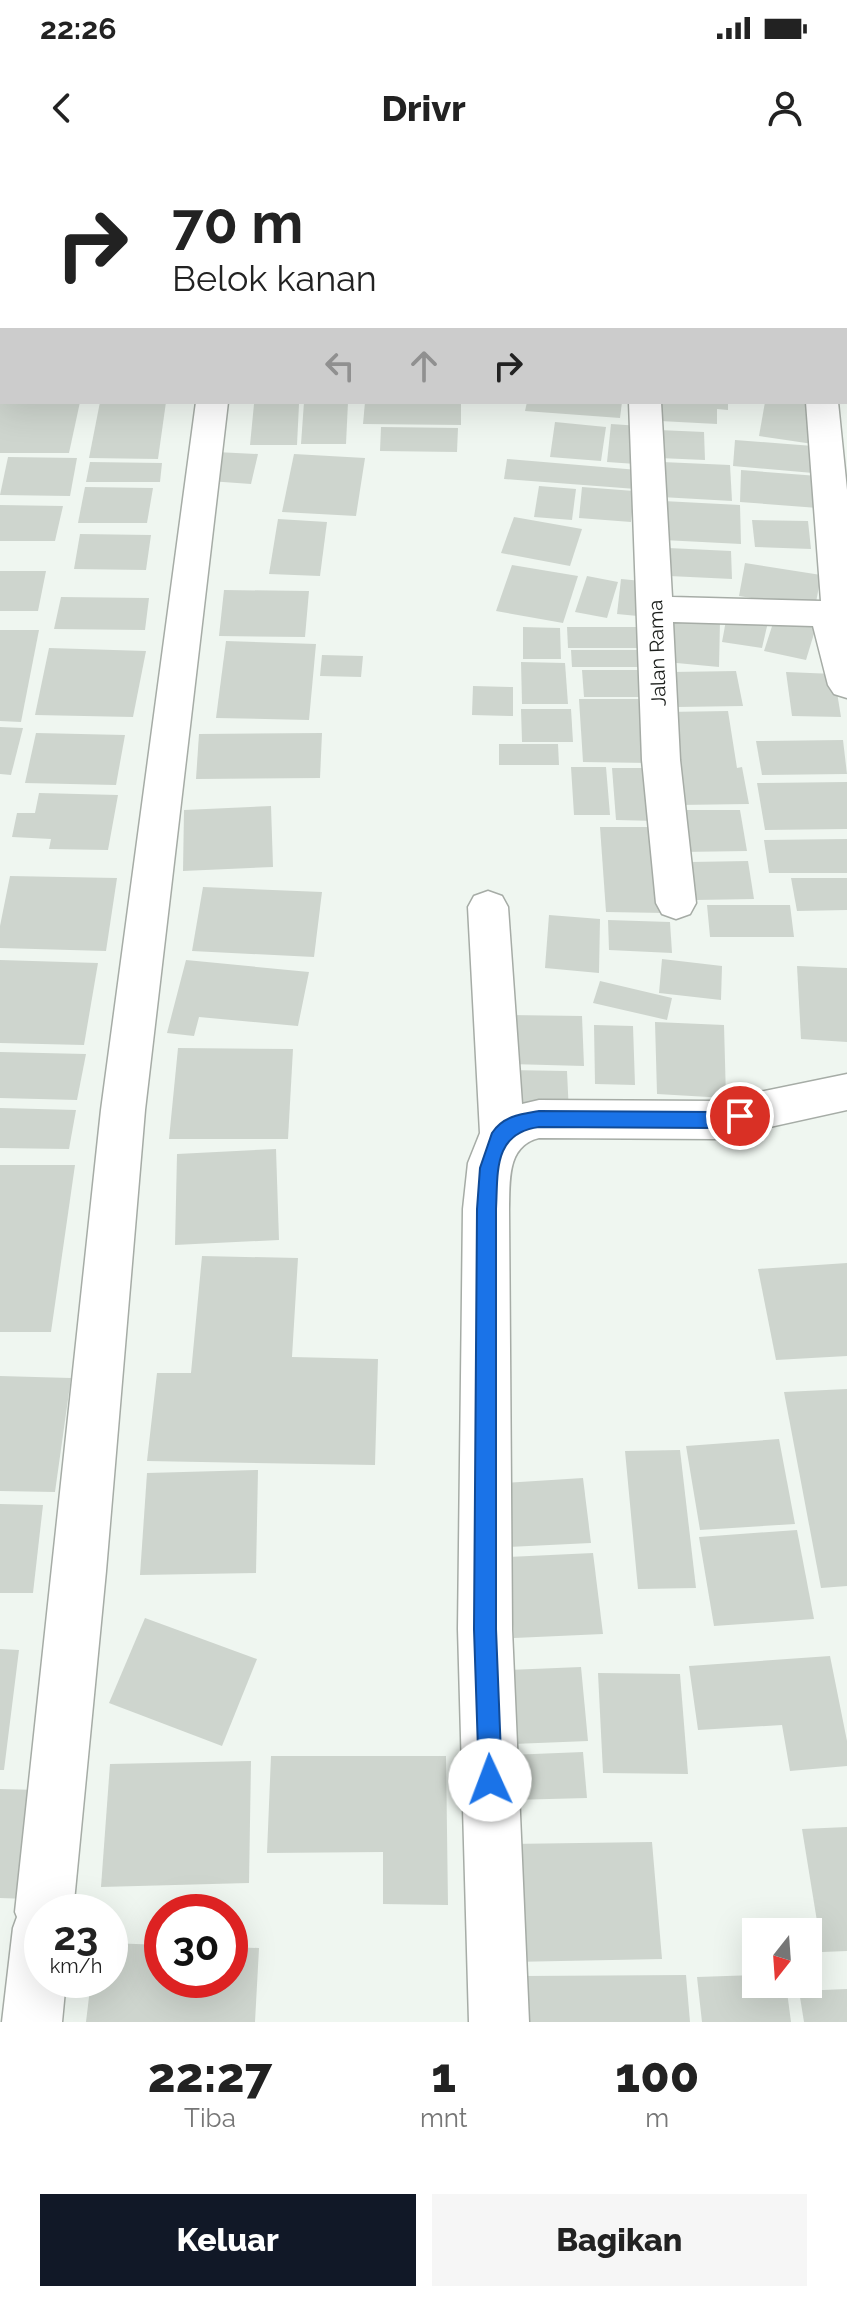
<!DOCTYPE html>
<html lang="id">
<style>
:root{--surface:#fff;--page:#f6f6f6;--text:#222;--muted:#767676;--accent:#111827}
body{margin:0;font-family:Raleway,sans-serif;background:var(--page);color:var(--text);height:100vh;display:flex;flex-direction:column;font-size:30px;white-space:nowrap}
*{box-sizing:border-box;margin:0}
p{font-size:26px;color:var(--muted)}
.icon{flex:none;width:44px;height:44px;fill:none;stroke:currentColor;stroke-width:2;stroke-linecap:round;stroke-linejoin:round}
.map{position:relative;height:1862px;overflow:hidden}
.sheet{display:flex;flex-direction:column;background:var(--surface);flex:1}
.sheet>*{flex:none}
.guide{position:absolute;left:0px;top:0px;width:848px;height:244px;box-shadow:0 8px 32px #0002;background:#fff;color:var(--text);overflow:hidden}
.needle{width:52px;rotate:197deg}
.controls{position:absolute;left:742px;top:1758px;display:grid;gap:16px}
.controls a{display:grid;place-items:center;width:80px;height:80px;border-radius:0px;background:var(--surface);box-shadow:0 8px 32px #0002;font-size:40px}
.speed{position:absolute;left:24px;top:1734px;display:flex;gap:16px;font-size:40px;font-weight:700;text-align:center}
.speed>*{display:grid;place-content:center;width:104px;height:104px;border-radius:50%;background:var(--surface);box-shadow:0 8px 32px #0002;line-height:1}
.speed small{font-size:20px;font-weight:400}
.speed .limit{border:12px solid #d22;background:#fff;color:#111}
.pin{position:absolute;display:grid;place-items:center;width:68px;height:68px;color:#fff;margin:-34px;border:4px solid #fff;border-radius:50%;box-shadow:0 2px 8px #0007}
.me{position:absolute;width:88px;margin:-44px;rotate:358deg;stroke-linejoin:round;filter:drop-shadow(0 0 6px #0008)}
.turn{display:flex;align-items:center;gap:28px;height:168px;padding:0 40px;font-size:36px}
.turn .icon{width:104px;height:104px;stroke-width:2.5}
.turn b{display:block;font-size:56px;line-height:68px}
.lanes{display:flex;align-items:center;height:76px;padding:0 40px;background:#0003;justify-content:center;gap:40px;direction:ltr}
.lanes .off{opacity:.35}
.eta{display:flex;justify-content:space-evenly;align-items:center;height:136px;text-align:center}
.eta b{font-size:48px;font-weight:800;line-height:56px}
.button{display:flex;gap:16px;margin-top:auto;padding:16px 40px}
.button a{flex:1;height:92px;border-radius:0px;background:var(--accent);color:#fff;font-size:32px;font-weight:800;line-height:92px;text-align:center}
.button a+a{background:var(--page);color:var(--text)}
.status{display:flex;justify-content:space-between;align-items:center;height:56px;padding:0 40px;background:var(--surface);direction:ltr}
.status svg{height:22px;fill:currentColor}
header{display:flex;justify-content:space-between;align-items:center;height:104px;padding:0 40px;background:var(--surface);font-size:36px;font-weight:800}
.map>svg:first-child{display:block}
.building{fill:#ced5ce}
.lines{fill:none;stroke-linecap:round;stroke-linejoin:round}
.minor-casing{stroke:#a6aca6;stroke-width:3}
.minor{fill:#fff;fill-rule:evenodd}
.route{fill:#1a73e8;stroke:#114b97;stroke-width:2}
.labels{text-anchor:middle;stroke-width:8;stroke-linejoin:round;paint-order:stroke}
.street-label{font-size:20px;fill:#1c1f1c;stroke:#fff}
</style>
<div class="status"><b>22:26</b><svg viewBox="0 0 49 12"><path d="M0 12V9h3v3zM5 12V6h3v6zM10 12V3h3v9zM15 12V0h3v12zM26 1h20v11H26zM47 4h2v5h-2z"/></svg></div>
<header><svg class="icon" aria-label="back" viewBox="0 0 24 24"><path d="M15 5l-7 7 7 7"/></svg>Drivr<svg class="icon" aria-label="person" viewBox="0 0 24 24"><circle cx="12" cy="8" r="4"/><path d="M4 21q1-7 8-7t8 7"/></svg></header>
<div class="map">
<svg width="847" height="1862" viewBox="0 0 847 1862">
<rect width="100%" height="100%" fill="#eff6f0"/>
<g class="building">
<polygon points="0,242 80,242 69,293 0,293"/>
<polygon points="100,242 166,242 158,299 89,298"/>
<polygon points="304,242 348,242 346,284 301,284"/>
<polygon points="365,242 461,242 461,265 363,264"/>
<polygon points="527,242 622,242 620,258 525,251"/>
<polygon points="651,242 728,242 728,250 717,249 717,264 660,261"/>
<polygon points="765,242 820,242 813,284 759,276"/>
<polygon points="254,244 299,244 297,285 250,285"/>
<polygon points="555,262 606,267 601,301 550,297"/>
<polygon points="611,264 640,266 636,304 607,302"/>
<polygon points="381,267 458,268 457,292 380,291"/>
<polygon points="659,270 704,272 705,300 659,298"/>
<polygon points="735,280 813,286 813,313 733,306"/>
<polygon points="216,292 258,294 251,324 209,321"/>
<polygon points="294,294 365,298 356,356 282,352"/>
<polygon points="8,297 77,298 70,336 0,335"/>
<polygon points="507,299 638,310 636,329 504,319"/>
<polygon points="90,302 162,303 160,322 86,322"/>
<polygon points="662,302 730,305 732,341 661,337"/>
<polygon points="741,310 818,316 818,348 740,342"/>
<polygon points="539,326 576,329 572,360 534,357"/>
<polygon points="85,327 153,328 147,363 78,363"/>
<polygon points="582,327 634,331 631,362 579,358"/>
<polygon points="663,341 740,345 741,384 663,380"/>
<polygon points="0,345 63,346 55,381 0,381"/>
<polygon points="514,357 582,369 570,406 501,393"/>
<polygon points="278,359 327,362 320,416 269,414"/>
<polygon points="752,360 808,361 811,389 755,387"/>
<polygon points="80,374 151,375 146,410 74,409"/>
<polygon points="668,388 731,391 732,419 669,416"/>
<polygon points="745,403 821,415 815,448 739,436"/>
<polygon points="512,405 578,416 563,463 496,451"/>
<polygon points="0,411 46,411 38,451 0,451"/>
<polygon points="587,416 618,422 607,458 575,452"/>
<polygon points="621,419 652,422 648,457 617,454"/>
<polygon points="224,430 309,431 305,477 219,476"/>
<polygon points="61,437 149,438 145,470 54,469"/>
<polygon points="727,455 768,462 762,488 722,482"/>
<polygon points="668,456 720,461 719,507 666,502"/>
<polygon points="775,457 816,467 806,500 764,491"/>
<polygon points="523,467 560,468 561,499 523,499"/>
<polygon points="567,467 648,467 650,488 568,488"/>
<polygon points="0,470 39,470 21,562 0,561"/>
<polygon points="226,481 316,484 309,560 216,558"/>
<polygon points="49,488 146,491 133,557 35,555"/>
<polygon points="571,490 649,490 651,507 572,507"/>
<polygon points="322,495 363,496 361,517 320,516"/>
<polygon points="521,502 565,503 568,544 522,544"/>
<polygon points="582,510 646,510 649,537 584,537"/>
<polygon points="736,511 743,546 677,547 672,512"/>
<polygon points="786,512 834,514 841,557 792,556"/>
<polygon points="473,526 513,527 513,556 472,555"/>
<polygon points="579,539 644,539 649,603 583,602"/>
<polygon points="521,549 571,549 573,582 522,582"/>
<polygon points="728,551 737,608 742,607 749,644 678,645 666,552"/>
<polygon points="0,567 23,568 11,615 0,614"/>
<polygon points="36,573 125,575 116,625 25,623"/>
<polygon points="322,573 320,618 196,619 199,574"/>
<polygon points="843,580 847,614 762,615 756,581"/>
<polygon points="499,584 558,584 559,605 499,605"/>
<polygon points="571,607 606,607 610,655 574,655"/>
<polygon points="612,608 653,608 657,661 616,660"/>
<polygon points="847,622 847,669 765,670 757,623"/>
<polygon points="39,633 118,635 108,690 49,689 51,679 12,677 17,653 35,653"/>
<polygon points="271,646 273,707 183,711 184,650"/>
<polygon points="676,650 740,650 747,691 681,692"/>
<polygon points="600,667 657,667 665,753 606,752"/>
<polygon points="847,679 847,713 769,713 764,680"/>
<polygon points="748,701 754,739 695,740 691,702"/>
<polygon points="10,716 117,718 106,791 0,788 0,766"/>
<polygon points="791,718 847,718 847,750 797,751"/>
<polygon points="203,727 322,732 314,797 192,791"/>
<polygon points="707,745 790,745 794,777 710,777"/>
<polygon points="549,755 600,759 599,813 545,808"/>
<polygon points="608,760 670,762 672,793 609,790"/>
<polygon points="662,799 722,806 721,840 659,833"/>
<polygon points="0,800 98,803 84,885 0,883"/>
<polygon points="186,800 309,812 298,866 199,857 194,876 167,873"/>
<polygon points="797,806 847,808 847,882 801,879"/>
<polygon points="600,821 672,838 667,860 593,843"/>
<polygon points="509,855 582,856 584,906 510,904"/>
<polygon points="655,862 724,865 726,938 657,934"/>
<polygon points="594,865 633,866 635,925 595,924"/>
<polygon points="178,888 293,889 288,979 169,979"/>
<polygon points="0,892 86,894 77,940 0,938"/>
<polygon points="503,910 567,911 569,954 504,953"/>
<polygon points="0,948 76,950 69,989 0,988"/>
<polygon points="276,989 279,1080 175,1085 177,994"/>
<polygon points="0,1005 75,1005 51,1172 0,1172"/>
<polygon points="202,1096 298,1098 292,1197 378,1199 375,1305 147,1301 157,1213 191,1213"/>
<polygon points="847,1103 847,1196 776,1200 758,1109"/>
<polygon points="0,1216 71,1218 55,1332 0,1331"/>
<polygon points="847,1229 847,1426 821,1428 784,1232"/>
<polygon points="779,1279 795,1364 700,1370 686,1286"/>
<polygon points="680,1290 696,1428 638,1429 625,1291"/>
<polygon points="258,1310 256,1413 140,1415 147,1313"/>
<polygon points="583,1318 591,1383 508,1387 502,1323"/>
<polygon points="0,1344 43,1345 33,1433 0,1433"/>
<polygon points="797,1370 814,1459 714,1466 699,1377"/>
<polygon points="593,1393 603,1474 514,1478 508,1397"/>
<polygon points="145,1458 257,1499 222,1586 109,1543"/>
<polygon points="0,1489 19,1490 4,1610 0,1610"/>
<polygon points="830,1496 847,1581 847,1606 790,1611 782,1565 698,1570 689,1506"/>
<polygon points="581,1507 588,1581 513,1584 508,1510"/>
<polygon points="598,1513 680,1514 688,1614 603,1613"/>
<polygon points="583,1592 587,1638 511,1640 509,1595"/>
<polygon points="271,1596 446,1596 448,1745 383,1744 383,1692 267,1693"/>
<polygon points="251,1601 249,1723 101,1727 110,1604"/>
<polygon points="0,1629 40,1630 28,1739 0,1738"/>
<polygon points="847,1667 847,1791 822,1792 802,1669"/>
<polygon points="652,1682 662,1799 511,1802 505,1684"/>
<polygon points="110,1783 162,1785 162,1820 230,1820 230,1787 259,1788 255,1862 86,1862 91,1820 110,1820"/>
<polygon points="686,1815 690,1862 525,1862 523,1816"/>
<polygon points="756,1815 756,1824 786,1824 791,1862 702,1862 697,1817"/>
<polygon points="847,1829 847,1862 804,1862 799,1831"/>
</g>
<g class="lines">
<defs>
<g id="minor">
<rect x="219" y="0" width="28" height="2"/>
<rect x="657" y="0" width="28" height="2"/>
<rect x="846" y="71" width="1" height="20"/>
<rect x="846" y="165" width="1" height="18"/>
<polygon points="196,242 228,242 145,950 106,1411 73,1752 42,1752 42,1820 66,1820 62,1862 2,1862 13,1768 17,1757 15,1752 101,950"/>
<polygon points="629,242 661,242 672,437 821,441 806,242 838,242 847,330 847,538 834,534 828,525 813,466 673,462 680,600 696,743 690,754 676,759 662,754 656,743 642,600"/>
<path d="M488 731 502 736 508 747 522 944 539 940 716 941 847 914V950L716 979 539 978C506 986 510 1022 509 1049L512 1469 529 1862H469L458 1469 463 1049 468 1003 480 973 468 747 474 736Z"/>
</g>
</defs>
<use href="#minor" class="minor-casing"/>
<use href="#minor" class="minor"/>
</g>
<path class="route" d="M740 948 746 951 749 956 746 962 716 968 539 967C493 973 498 1012 496 1049V1469L502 1620 499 1629 490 1632 482 1629 479 1620 474 1469 477 1049 480 1008 492 973C503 956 521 954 539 951L716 952Z"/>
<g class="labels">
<g class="street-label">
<text transform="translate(657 493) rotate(-92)" y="7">Jalan Rama</text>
</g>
</g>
</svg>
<div class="controls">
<a><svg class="needle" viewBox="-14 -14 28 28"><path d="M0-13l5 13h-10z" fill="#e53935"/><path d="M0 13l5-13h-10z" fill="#767676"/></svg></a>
</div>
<div class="speed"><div>23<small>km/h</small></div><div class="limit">30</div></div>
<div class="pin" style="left:740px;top:956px;background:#d93025"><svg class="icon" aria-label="arrive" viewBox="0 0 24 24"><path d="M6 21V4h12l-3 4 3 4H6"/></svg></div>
<svg class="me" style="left:490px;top:1620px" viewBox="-20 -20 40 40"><circle r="19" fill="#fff"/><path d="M0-13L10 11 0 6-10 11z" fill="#1a73e8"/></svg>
<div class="guide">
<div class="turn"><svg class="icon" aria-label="right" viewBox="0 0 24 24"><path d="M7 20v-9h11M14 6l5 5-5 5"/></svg><div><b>70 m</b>Belok kanan</div></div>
<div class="lanes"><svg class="icon off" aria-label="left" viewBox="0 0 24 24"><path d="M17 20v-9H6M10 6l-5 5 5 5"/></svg><svg class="icon off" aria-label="ahead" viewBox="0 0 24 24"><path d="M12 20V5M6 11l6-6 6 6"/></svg><svg class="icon" aria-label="right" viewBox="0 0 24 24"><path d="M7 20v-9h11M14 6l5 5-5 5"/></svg></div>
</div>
</div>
<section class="sheet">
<div class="eta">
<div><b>22:27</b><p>Tiba</p></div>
<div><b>1</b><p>mnt</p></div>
<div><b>100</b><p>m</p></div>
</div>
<div class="button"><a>Keluar</a><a>Bagikan</a></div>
</section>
